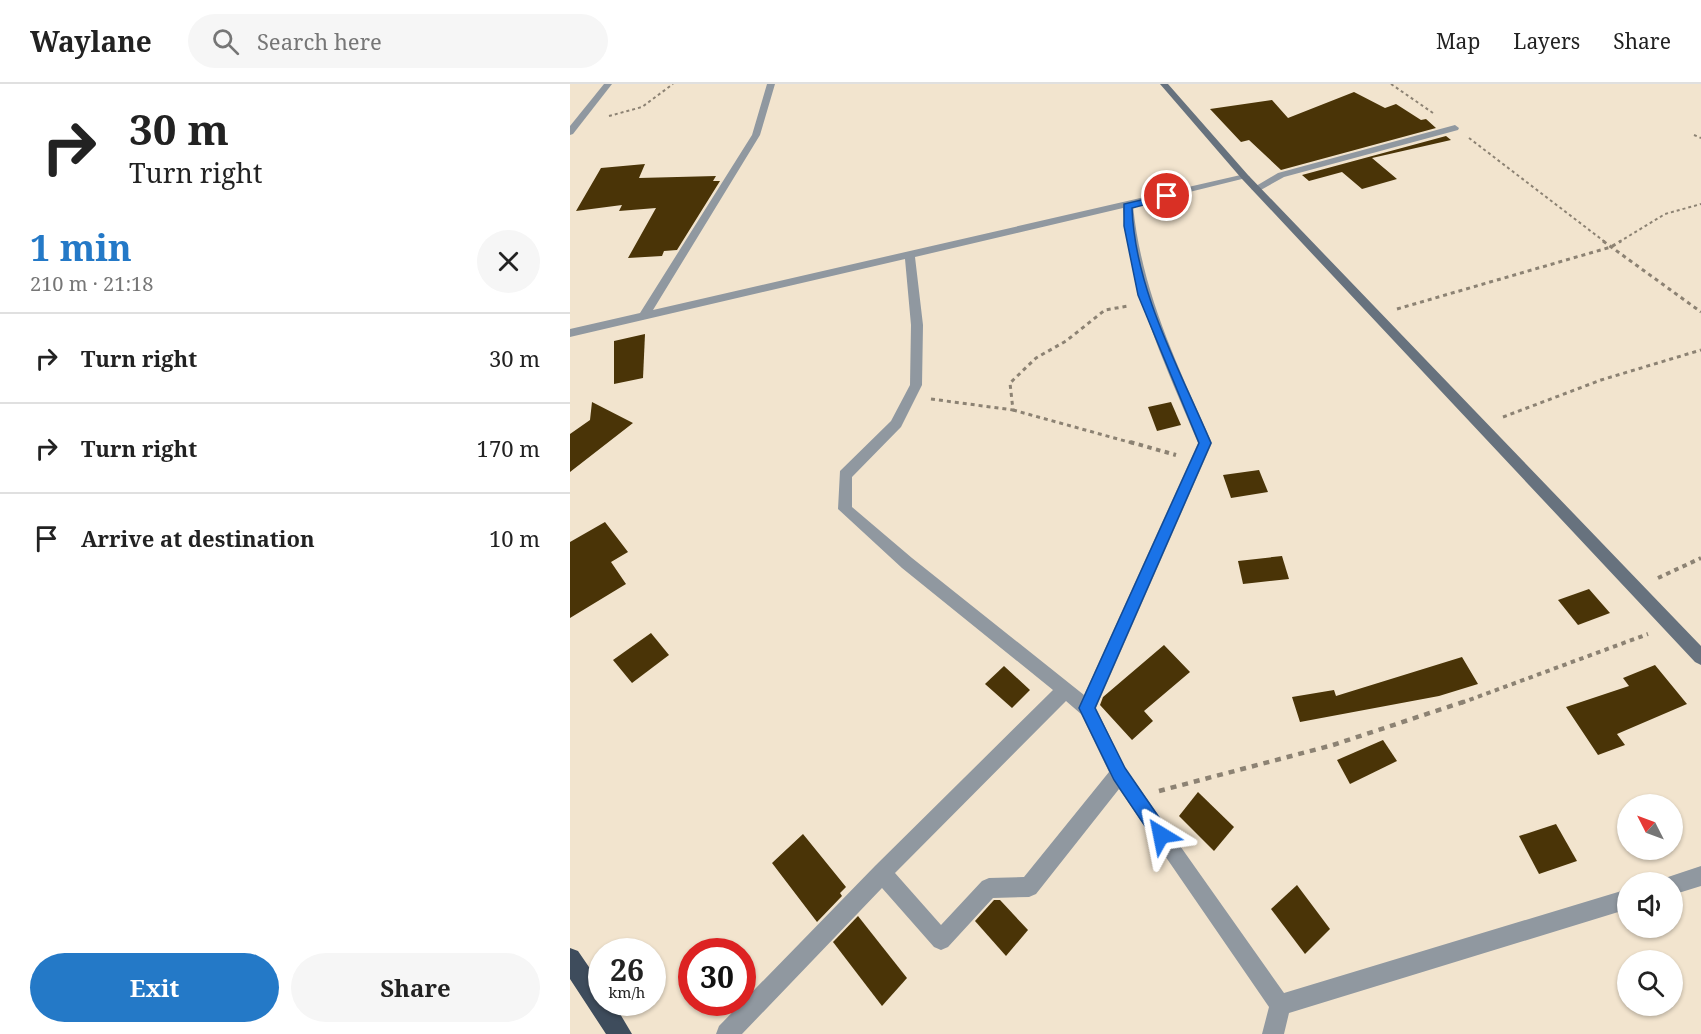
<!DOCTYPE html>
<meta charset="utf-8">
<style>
:root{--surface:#fff;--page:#f6f6f6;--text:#222;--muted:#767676;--line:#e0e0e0;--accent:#2479c7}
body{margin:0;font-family:"Noto Serif",serif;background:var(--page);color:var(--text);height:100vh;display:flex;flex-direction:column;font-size:22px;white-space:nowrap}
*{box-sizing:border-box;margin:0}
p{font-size:20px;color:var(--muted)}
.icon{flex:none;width:33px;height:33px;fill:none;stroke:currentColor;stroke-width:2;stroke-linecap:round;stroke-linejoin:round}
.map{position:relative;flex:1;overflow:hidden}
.drawer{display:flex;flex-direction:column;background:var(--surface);width:570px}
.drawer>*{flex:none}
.guide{background:#fff;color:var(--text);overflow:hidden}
.needle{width:39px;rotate:312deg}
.tools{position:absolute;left:1047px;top:710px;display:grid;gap:12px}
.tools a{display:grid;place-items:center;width:66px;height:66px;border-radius:50%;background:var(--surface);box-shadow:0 2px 4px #0004;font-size:30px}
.speed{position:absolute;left:18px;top:854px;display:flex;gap:12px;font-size:30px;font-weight:700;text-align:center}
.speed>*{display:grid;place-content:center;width:78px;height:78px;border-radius:50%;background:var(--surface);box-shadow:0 2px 4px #0004;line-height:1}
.speed small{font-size:15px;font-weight:400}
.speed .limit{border:9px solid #d22;background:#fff;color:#111}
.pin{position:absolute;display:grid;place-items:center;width:51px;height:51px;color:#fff;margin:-26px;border:3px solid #fff;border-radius:50%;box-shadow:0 2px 6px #0007}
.me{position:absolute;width:66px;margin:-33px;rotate:325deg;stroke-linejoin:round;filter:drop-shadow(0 0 4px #0008)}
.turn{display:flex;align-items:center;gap:21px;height:126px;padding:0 30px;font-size:27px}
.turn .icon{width:78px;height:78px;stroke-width:2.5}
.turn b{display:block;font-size:42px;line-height:51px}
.round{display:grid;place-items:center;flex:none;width:63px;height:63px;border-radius:32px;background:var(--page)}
.headline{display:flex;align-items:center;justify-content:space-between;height:102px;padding:0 30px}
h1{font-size:36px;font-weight:700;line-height:45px;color:var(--accent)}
.action{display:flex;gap:12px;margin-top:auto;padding:12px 30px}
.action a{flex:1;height:69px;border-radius:36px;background:var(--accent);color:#fff;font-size:24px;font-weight:700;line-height:69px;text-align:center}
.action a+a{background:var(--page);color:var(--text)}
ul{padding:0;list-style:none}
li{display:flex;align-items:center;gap:18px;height:90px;padding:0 30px;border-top:2px solid var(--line)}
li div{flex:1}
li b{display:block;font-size:22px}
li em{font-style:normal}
header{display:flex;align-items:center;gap:36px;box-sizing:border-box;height:84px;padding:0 30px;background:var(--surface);border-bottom:2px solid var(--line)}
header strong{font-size:28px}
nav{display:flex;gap:33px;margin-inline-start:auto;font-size:21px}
.search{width:420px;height:54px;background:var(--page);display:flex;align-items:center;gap:15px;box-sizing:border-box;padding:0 21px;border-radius:33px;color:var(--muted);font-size:22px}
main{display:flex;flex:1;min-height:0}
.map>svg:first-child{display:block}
.building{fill:#4a3407}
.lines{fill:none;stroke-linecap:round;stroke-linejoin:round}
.path-far3{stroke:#8c8273;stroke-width:2;stroke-dasharray:3 3;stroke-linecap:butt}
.path-far2{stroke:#8c8273;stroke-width:3;stroke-dasharray:4 4;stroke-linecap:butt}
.path-far1{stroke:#8c8273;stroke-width:4;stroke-dasharray:4.5 4.5;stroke-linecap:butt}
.path{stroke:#8c8273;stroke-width:4.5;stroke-dasharray:6 6;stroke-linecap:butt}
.minor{fill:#9098a0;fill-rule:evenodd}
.secondary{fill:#67727e;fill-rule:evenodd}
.trunk{fill:#3e4c5c;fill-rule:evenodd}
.route{fill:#1a73e8;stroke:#114b97;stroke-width:1.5}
</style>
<header>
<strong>Waylane</strong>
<div class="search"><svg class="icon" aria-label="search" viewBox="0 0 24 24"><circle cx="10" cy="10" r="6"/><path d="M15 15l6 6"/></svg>Search here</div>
<nav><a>Map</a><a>Layers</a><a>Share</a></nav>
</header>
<main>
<section class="drawer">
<div class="guide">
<div class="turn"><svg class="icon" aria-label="right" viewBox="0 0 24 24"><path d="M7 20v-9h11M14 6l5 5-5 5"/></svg><div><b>30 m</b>Turn right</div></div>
</div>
<div class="headline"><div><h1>1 min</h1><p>210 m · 21:18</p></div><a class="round"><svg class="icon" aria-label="close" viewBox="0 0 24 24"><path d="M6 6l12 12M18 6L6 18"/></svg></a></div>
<ul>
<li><svg class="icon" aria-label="right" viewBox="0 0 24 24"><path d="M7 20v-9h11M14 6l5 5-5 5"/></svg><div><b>Turn right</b></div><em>30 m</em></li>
<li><svg class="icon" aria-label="right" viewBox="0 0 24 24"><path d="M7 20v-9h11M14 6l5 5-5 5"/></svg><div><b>Turn right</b></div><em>170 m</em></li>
<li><svg class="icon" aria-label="arrive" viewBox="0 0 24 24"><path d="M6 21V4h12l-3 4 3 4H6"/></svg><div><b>Arrive at destination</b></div><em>10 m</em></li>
</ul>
<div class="action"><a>Exit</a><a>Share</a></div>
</section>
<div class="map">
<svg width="1131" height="950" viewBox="0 0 1131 950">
<rect width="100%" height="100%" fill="#f2e4ce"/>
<g class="building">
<polygon points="784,8 815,24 826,20 851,36 856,35 866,44 711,86 679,56 671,58 640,25 702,16 718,34"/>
<polygon points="876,52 881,56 802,74 827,95 792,105 772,88 739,97 732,91"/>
<polygon points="75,80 69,94 146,92 143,97 150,97 107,166 94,167 92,172 58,174 86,124 49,127 52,121 6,127 31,84"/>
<polygon points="75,250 73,294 44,300 44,257"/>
<polygon points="22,318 63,339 0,388 0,350 20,336"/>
<polygon points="601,318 611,341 587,347 578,323"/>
<polygon points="689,386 698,408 661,414 653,391"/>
<polygon points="35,438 58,468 41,478 56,500 0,534 0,458"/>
<polygon points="712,472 719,495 673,500 668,477"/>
<polygon points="1019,505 1040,529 1008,541 988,516"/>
<polygon points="81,549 99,571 62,599 43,576"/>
<polygon points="594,561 620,588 574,627 583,637 562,656 530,621 533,613"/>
<polygon points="892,573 908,600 869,612 730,638 722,613 764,606 766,612"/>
<polygon points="1085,581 1117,620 1047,650 1055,661 1028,671 996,623 1059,602 1053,594"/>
<polygon points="434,582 460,606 442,624 415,600"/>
<polygon points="813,656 827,677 780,700 767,676"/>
<polygon points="628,708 664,743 644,767 609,732"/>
<polygon points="986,740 1007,777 969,790 949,752"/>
<polygon points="233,750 276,803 270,809 272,812 247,838 202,779"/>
<polygon points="727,801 760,845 735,870 701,825"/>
<polygon points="424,816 430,816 458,846 436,872 405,837"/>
<polygon points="288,832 337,894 312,922 263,858"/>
</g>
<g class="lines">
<g class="path-far3">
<polyline points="821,0 863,29"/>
<polyline points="39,32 72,23 103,0"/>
<polyline points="1124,51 1131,54"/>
<polyline points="899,54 1035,158"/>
<polyline points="1049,158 1095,130 1131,120"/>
</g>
<g class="path-far2">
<polyline points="1033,157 1131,228"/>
<polyline points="827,225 1041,163 1051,157"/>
<polyline points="361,315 443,326 440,299 466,274 496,257 535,226 558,222"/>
<polyline points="443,326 566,360"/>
<polyline points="933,333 1031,296 1131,266"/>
</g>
<g class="path-far1">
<polyline points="560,358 606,371"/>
<polyline points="1088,494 1131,474"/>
<polyline points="891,619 1078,550"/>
</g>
<polyline class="path" points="589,707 763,661 896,617"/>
<g class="minor">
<polygon points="34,0 42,0 3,50 0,51 0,42"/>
<path d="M197 0H205L190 51 83 226 675 90 680 93 563 122C572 209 607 280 642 359L526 624 555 684 714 909 1058 805V825L719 929 714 950H692L699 923 549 705 466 810 459 813 423 814 378 863 371 866 364 863 312 804 172 950H146L149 942 305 782 483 606 332 484 268 425 270 387 321 337 340 301 341 241 335 175 0 253V245L70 229 182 51ZM553 124C560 208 596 282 628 359L514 611 342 474 282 423V393L331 343 352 301 353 241 345 173ZM496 617 511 630 539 688 454 793 419 794 412 797 371 841 325 789Z"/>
<polygon points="885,41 889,44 888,46 714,93 689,107 681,105 708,89"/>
<polygon points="1131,782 1131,802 1102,811 1102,798 1093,798 1095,794"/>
</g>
<polygon class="secondary" points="590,0 598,0 678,91 1131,562 1131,581 1125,578 672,95"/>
<polygon class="trunk" points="0,864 8,867 32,902 32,918 43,918 62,950 36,950 0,895"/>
</g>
<path class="route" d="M597 110H600V114L562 124C565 206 609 284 641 359L525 624 555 684 597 745 600 751 597 757 591 760 585 757 544 696 509 624 629 359 568 211 554 142V120Z"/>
</svg>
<div class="tools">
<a><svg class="needle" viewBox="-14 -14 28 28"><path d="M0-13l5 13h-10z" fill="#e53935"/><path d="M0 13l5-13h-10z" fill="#767676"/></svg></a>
<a><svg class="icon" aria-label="sound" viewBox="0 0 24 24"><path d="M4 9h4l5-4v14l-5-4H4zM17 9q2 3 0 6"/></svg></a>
<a><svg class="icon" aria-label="search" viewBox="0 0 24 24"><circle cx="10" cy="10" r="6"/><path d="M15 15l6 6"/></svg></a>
</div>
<div class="speed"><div>26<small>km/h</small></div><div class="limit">30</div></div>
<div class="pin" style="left:597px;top:112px;background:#d93025"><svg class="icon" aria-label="arrive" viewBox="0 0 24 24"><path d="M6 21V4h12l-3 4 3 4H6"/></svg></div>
<svg class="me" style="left:591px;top:751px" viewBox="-20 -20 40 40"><path d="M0-17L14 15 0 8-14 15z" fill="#1a73e8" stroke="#fff" stroke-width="4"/></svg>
</div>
</main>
